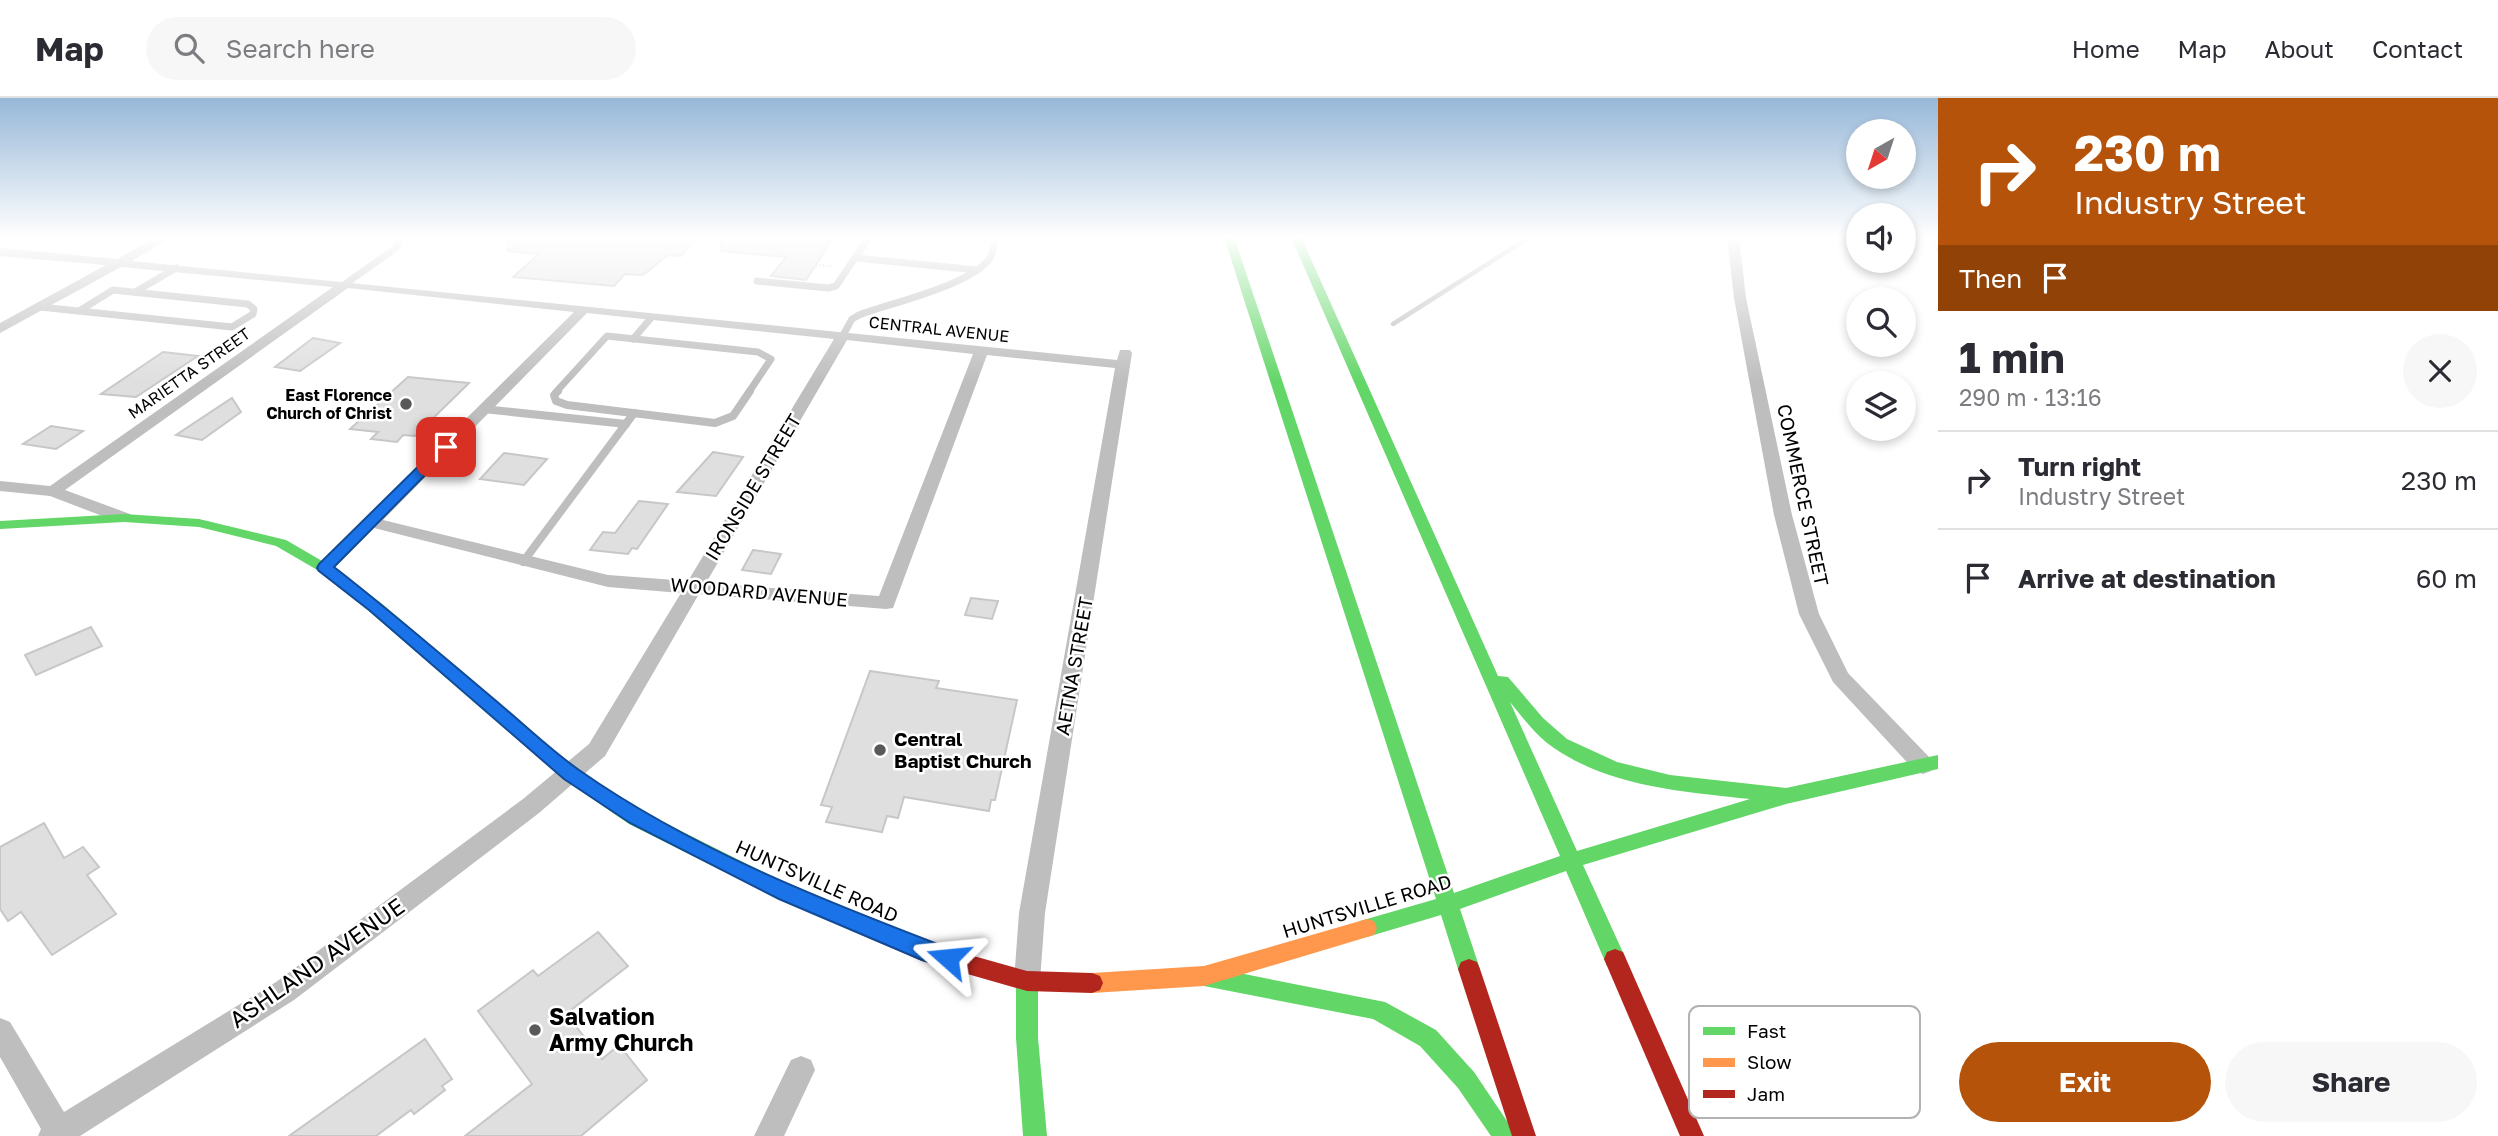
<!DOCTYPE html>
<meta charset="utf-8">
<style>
:root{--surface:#fff;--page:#f7f7f7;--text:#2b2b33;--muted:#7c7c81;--line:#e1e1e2;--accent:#b45309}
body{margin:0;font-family:"Golos Text",sans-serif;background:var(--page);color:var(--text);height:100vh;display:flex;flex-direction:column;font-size:26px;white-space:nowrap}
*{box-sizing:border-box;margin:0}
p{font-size:23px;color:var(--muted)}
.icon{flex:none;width:38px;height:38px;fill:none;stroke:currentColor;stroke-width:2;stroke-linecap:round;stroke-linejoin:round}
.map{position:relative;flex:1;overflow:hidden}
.side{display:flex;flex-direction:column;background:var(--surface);width:560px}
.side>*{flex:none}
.hud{background:#b45309;color:#fff;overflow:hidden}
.needle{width:46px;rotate:219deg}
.buttons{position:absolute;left:1846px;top:21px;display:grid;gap:14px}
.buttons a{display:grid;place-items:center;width:70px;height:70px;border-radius:50%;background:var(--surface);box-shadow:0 4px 10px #0003;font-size:35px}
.pin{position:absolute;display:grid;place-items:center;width:60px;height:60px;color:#fff;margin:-30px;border-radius:14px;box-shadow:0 4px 10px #0006}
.me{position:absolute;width:77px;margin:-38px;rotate:288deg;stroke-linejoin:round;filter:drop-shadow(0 0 5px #0008)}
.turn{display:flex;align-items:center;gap:24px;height:147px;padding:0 21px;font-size:32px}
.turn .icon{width:91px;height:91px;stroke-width:2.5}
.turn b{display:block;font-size:49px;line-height:60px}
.then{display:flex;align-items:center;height:66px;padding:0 21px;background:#0003;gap:14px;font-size:26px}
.round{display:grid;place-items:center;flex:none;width:74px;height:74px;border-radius:37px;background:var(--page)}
.headline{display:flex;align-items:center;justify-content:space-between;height:119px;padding:0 21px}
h1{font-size:42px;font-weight:700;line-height:52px}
.primary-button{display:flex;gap:14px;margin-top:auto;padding:14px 21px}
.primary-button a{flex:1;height:80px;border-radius:42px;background:var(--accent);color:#fff;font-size:28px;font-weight:700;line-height:80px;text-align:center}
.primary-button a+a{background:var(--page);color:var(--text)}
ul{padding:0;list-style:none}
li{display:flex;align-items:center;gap:21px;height:98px;padding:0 21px;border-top:2px solid var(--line)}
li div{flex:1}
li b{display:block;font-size:26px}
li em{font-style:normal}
header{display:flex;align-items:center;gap:42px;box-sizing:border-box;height:98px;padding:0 35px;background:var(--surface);border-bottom:2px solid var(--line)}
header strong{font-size:33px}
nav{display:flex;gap:38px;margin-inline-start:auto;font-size:24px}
.search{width:490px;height:63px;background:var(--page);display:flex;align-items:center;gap:18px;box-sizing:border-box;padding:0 24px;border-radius:38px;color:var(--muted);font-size:26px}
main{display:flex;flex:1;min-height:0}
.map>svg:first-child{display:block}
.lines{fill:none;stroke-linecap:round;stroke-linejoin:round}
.stream{stroke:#bfbfbf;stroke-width:4.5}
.building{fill:#dfdfdf;stroke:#c7c7c7;stroke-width:2}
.path{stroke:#b9b9b9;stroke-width:2.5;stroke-dasharray:1 2.5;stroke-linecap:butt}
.lane-far1{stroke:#bebebe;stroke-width:7}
.lane{stroke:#bebebe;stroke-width:8}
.street{fill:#bebebe;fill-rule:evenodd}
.fast{fill:#63d668;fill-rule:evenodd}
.slow{fill:#ff974d;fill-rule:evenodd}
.jam{fill:#b3261e;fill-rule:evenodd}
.rail{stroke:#bebebe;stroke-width:3.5;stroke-dasharray:7 2.5 1 2.5;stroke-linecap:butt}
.route{fill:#1a73e8;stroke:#114b97;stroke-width:2}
.poi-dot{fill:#595959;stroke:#fff;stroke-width:2.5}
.labels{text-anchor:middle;stroke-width:5;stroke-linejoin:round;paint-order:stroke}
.far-street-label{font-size:16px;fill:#000;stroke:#fff}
.far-poi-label{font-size:16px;font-weight:bold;fill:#000;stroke:#fff;text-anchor:end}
.street-label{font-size:19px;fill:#000;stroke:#fff}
.poi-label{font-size:19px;font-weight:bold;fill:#000;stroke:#fff;text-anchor:start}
.near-street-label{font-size:23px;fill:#000;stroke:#fff}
.near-poi-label{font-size:23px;font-weight:bold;fill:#000;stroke:#fff;text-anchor:start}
.key{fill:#fff;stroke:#b2b2b2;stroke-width:2}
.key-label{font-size:19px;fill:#000}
</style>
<header>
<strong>Map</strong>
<div class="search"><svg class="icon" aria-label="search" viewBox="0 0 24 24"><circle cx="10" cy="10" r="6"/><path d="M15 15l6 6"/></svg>Search here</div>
<nav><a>Home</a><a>Map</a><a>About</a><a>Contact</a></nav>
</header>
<main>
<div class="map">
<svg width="1938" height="1038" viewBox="0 0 1938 1038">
<rect width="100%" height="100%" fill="#fff"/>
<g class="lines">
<polyline class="stream" points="1393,226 1530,139"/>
</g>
<g class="building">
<polygon points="508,139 698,139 681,158 668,157 643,177 625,176 614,188 513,179 539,156 508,153"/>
<polygon points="721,139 834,139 806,182 771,178 786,159 721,153"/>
<polygon points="313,240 340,245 300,273 275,269"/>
<polygon points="163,254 198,258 136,299 101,296"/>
<polygon points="408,279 469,285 415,338 403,337 397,344 371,341 378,334 350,331"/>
<polygon points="232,300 241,314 202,342 176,337"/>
<polygon points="51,328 83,333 56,351 23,346"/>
<polygon points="713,354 743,359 716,398 677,394"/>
<polygon points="504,355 547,361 524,387 480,381"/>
<polygon points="639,403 668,406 637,451 632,450 628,456 590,452 603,434 615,435"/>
<polygon points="753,452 781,456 771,476 742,472"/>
<polygon points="971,500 998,503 992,521 965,517"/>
<polygon points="91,529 102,548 36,577 25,557"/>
<polygon points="870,573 939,583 936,590 1017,602 995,702 991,702 989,713 904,699 898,720 887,718 882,734 826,724 832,709 821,707"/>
<polygon points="44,725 64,760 83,749 99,769 87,777 116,816 52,857 21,814 8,823 0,811 0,749"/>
<polygon points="598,834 628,868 566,916 602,961 619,947 647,982 581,1038 465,1038 532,986 478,913 533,872 538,878"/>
<polygon points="425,941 452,981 442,988 445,992 414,1016 411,1012 376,1038 289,1038"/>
</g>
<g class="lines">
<polyline class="path" points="816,167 831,168"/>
<g class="lane-far1">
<polyline points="365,139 374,140"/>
<polyline points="856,160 977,172"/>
<polyline points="757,183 828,190 836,188 869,139"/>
<polyline points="345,186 396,150 402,139"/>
<polyline points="135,194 176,170"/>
<polyline points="40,209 232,229 253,216 254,211 248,206 113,192 79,213"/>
<path d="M842 239 852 221 859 217C890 205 972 187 990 160 994 154 994 146 995 139"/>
<polyline points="633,241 651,220"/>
<polyline points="556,294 607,238 758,254 771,261 749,294"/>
</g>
<g class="lane">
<polyline points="558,293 554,297 556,303 567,307 715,325 733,318 750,293"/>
<polyline points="483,311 626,326"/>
<polyline points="523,464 634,315"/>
</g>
<g class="street">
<path d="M157 139H172L132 163 1117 262 1120 252H1130L1132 255 1045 815 1040 883 1036 892 1027 895 1018 892 1014 883 1019 815 1115 270 987 257 893 510 886 511 699 496 605 658 539 715 294 902 80 1038H38L41 1031 0 959V920L10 924 64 1014 276 884 523 701 589 646 681 495 608 489 374 430 330 474H318L315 470 574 214 348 190 65 392 130 416 133 420 130 424H118L50 398 0 393V383L50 388 333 189 121 169 0 235V225L106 167 0 158V150L117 161ZM587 215 834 241 688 483 608 477 383 422ZM847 242 973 256 879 498 706 485Z"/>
<polygon points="1727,139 1739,139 1746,200 1792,417 1819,516 1848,575 1931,661 1934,667 1931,673 1923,676 1915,673 1833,584 1799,516 1774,417 1734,200"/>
<polygon points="801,958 811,962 815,972 784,1038 754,1038 791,962"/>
</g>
<g class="fast">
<path d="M1224 139H1234L1454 795 1560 758 1291 139H1301L1498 578 1508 579 1543 620 1567 641 1617 664 1670 677 1786 690 1938 657V671L1786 706 1583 767 1626 861 1623 868 1615 871 1607 868 1566 773 1460 811 1480 871 1477 878 1469 881 1461 878 1458 871 1441 817 1367 839 1360 837 1357 830 1360 823 1436 801ZM1510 604C1523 620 1537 639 1554 650 1611 689 1684 694 1750 701L1577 753Z"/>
<polygon points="124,416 199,421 286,442 329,467 381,505 576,671 643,714 793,789 864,818 867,825 864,832 857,834 779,801 629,726 564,681 369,513 319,473 276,448 199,429 124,424 0,431 0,423"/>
<polygon points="1204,868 1385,904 1436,932 1474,974 1517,1038 1491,1038 1458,990 1420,948 1373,921 1204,888 1196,885 1193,878 1196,871"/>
<polygon points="1027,873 1035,876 1038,883 1038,940 1047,1038 1023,1038 1016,940 1016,883 1019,876"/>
</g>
<polygon class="slow" points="1367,821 1374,823 1377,830 1374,837 1204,888 1092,895 1084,892 1081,885 1084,878 1092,875 1204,868"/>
<g class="jam">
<polygon points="857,816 924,844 1027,873 1092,875 1100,878 1103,885 1100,892 1092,895 1027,893 922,863 850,832 847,825 850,818"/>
<polygon points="1615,851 1623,854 1704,1038 1680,1038 1604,861 1607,854"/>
<polygon points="1469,861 1477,864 1480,871 1536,1038 1512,1038 1458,871 1461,864"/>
</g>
<polyline class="rail" points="1931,139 1938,153"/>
</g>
<linearGradient id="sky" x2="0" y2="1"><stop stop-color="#97b8d8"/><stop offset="0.49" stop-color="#fff"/><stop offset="1" stop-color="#fff" stop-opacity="0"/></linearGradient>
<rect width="1938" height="284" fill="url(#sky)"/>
<path class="route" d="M446 345 450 346V352L334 469C391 513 446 561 502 608 527 629 552 653 579 672 693 752 827 804 956 853L959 860 956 867 948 870 922 862 779 801 630 725 564 681 369 512 319 473 317 470 319 466 441 346Z"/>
<g class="poi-dot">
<circle cx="406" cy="306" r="7"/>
<circle cx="880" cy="652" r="7"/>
<circle cx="535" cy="932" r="7"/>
</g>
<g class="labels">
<g class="far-street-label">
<text transform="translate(939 231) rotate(6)" y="6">CENTRAL AVENUE</text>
<text transform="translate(189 275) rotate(-35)" y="6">MARIETTA STREET</text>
</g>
<g class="far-poi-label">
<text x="392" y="303">East Florence<tspan x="392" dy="18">Church of Christ</tspan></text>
</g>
<g class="street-label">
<text transform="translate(753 389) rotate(-59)" y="7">IRONSIDE STREET</text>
<text transform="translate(1803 397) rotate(78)" y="7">COMMERCE STREET</text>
<text transform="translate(759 494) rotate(5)" y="7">WOODARD AVENUE</text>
<text transform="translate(1074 568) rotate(-80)" y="7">AETNA STREET</text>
<text transform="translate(817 783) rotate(24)" y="7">HUNTSVILLE ROAD</text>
<text transform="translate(1367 808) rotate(-17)" y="7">HUNTSVILLE ROAD</text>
</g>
<g class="poi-label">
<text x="894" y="648">Central<tspan x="894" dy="22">Baptist Church</tspan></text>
</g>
<g class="near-street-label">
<text transform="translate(317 865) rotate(-35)" y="8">ASHLAND AVENUE</text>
</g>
<g class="near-poi-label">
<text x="549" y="927">Salvation<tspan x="549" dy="26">Army Church</tspan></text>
</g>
</g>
<rect x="1689" y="908" width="231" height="112" rx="10" class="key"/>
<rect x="1703" y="929" width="32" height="8" fill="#63d668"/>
<rect x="1703" y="960" width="32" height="9" fill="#ff974d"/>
<rect x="1703" y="992" width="32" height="8" fill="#b3261e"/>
<g class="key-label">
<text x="1747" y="940">Fast</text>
<text x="1747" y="971">Slow</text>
<text x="1747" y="1003">Jam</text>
</g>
</svg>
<div class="buttons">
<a><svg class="needle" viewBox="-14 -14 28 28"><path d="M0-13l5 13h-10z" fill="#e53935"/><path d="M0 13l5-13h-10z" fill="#7c7c81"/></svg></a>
<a><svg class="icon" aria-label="sound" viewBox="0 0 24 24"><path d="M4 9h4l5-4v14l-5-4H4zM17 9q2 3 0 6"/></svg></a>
<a><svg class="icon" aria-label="search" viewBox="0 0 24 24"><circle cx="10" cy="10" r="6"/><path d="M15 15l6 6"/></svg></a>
<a><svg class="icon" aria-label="layers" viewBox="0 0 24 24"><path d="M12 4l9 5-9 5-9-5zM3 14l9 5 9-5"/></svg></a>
</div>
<div class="pin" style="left:446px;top:349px;background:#d93025"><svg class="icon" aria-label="arrive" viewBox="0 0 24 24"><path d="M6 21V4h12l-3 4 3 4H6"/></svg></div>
<svg class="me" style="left:948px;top:860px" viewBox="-20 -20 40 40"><path d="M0-17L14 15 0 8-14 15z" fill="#1a73e8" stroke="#fff" stroke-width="4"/></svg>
</div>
<section class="side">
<div class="hud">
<div class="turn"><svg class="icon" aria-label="right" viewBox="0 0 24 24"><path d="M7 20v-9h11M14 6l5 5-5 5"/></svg><div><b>230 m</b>Industry Street</div></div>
<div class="then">Then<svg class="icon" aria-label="arrive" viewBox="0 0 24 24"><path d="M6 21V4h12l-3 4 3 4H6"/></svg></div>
</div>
<div class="headline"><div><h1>1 min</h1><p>290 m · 13:16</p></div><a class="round"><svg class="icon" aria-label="close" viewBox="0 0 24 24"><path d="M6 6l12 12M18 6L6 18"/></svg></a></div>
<ul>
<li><svg class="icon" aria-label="right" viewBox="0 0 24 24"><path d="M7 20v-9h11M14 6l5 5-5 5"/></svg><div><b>Turn right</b><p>Industry Street</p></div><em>230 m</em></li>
<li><svg class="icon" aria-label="arrive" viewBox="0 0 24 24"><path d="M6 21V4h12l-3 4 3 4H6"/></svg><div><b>Arrive at destination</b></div><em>60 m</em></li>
</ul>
<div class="primary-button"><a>Exit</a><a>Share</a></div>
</section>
</main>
